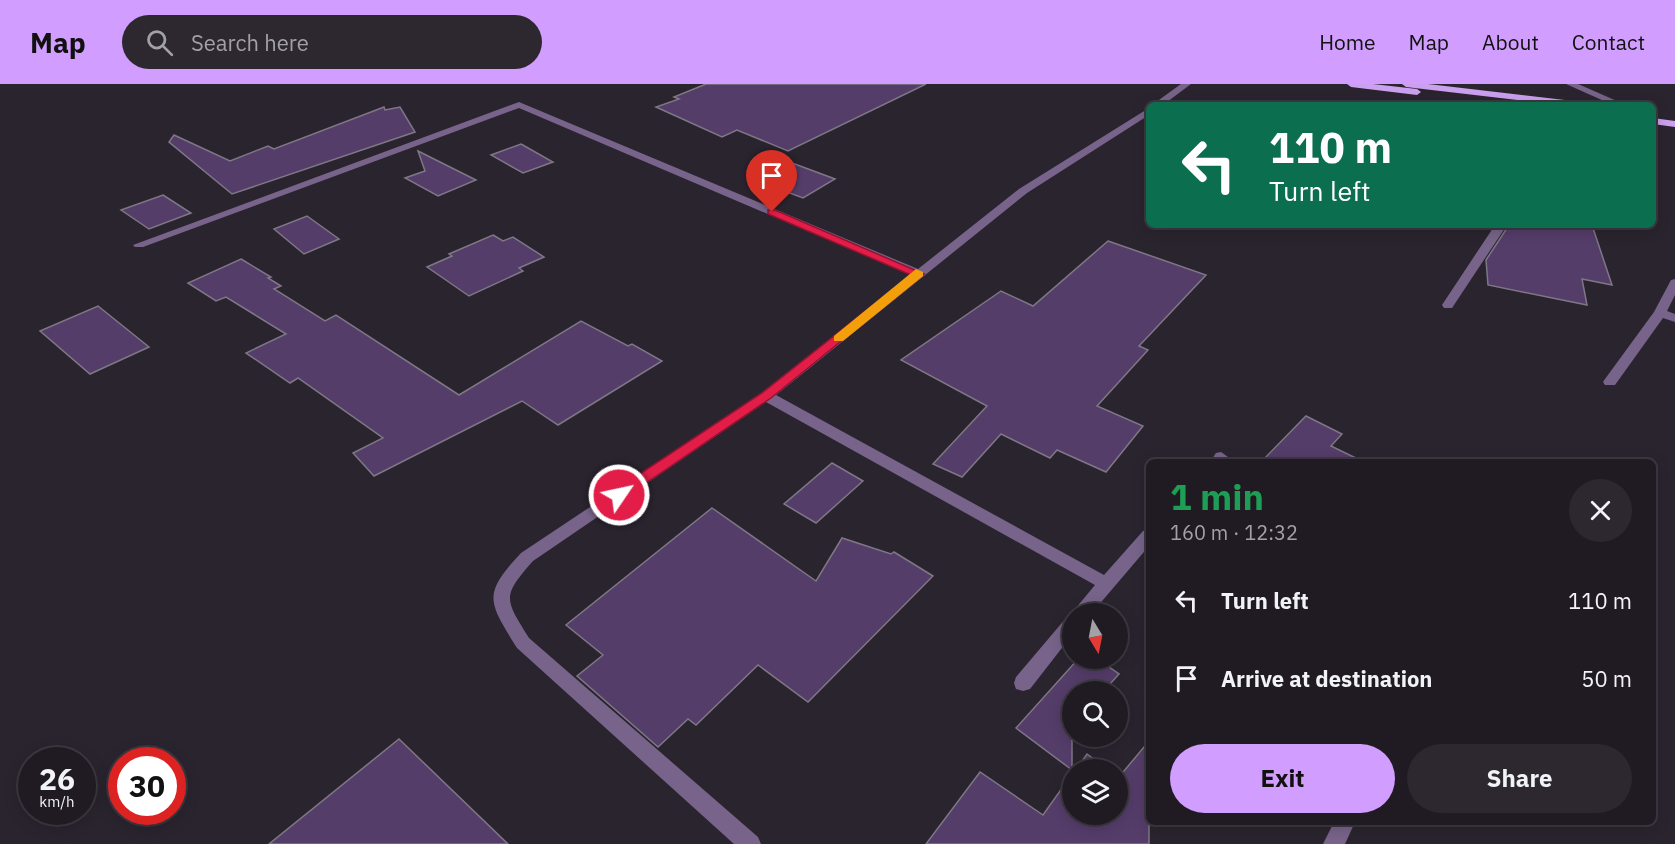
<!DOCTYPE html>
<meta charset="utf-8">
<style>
:root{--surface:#201b23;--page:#2d2830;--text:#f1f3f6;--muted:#a2a1a6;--line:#3d3941;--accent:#d19dfe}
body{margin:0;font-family:"IBM Plex Sans",sans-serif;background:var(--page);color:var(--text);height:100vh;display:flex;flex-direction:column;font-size:22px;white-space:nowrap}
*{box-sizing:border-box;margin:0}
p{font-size:20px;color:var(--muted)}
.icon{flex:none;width:33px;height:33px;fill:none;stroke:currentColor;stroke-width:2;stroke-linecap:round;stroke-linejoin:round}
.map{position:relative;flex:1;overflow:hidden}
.panel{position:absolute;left:1146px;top:375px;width:510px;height:366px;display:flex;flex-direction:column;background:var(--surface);border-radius:9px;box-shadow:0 3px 15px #0003,0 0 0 2px var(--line)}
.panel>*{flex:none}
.hud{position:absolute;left:1146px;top:18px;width:510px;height:126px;border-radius:9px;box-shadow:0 3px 15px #0003,0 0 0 2px var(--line);background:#0b6e4f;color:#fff;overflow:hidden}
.needle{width:39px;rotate:170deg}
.buttons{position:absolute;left:1062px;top:519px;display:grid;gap:12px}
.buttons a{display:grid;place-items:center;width:66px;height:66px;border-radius:50%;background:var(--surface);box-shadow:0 3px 15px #0003,0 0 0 2px var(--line);font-size:30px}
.speed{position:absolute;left:18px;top:663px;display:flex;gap:12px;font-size:30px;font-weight:700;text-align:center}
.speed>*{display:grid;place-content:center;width:78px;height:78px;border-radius:50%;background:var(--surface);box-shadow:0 3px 15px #0003,0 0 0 2px var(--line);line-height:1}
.speed small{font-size:15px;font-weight:400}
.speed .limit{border:9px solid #d22;background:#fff;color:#111}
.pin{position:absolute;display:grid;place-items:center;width:51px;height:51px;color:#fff;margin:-62px -26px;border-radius:50% 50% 50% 0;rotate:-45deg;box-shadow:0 0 6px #0007}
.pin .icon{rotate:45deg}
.me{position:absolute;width:66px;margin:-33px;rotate:56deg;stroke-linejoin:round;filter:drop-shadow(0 0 4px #0008)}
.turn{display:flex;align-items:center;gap:21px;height:126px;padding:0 24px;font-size:27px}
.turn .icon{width:78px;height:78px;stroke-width:2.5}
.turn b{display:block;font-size:42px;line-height:51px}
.round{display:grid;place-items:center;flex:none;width:63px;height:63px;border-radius:32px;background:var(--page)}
.overview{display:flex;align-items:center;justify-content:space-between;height:102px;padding:0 24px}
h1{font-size:36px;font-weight:700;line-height:45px;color:#1e9e55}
.primary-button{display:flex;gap:12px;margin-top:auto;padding:12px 24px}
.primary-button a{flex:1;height:69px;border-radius:36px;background:var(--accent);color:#111;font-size:24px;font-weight:700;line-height:69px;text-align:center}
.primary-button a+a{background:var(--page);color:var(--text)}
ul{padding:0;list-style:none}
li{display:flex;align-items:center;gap:18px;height:78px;padding:0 24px}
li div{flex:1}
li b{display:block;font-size:22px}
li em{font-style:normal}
header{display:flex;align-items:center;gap:36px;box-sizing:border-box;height:84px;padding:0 30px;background:var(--accent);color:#111}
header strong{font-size:28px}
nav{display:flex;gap:33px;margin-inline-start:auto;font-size:21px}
.search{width:420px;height:54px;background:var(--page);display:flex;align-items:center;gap:15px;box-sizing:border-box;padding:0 21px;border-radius:33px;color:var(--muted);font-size:22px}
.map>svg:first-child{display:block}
.building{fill:#553d6a;stroke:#7e7785;stroke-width:1.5}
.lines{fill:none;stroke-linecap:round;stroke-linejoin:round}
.minor{fill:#78648a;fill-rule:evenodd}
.major{fill:#caa0ef;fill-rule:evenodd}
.route{fill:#e11d48;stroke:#92132f;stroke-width:1.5}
.slow{fill:#f59e0b}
</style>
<header>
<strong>Map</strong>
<div class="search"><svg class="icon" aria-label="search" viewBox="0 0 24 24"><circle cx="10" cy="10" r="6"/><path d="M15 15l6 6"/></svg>Search here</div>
<nav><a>Home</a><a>Map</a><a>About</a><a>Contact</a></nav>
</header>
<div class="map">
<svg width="1675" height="760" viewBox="0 0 1675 760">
<rect width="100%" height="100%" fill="#2a242f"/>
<g class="building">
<polygon points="706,0 926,0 788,67 737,46 722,53 656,23 679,15 674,13"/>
<polygon points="384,23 385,26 400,23 415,48 232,110 169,58 174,51 230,77 268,62 274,65"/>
<polygon points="521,60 553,78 523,89 491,71"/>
<polygon points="418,67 476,96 438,112 405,94 425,87"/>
<polygon points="784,76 835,95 803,114 752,95"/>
<polygon points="163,111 191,129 149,145 121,126"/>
<polygon points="307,132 339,155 304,170 274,145"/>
<polygon points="1509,141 1592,141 1612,201 1582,195 1587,221 1488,201 1486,176"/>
<polygon points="493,151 503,157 513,153 544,173 519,184 523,187 469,212 427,183 452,172 449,170"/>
<polygon points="1108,157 1206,191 1139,262 1148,266 1097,322 1143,342 1106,388 1057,366 1050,374 1001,350 962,393 933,380 987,322 901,276 1001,207 1033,222"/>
<polygon points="241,175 271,193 268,194 281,202 274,205 325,237 336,231 459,311 581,237 628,262 632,260 662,277 558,341 522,317 374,392 353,369 383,354 298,294 290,299 246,269 286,250 226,213 216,217 188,199"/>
<polygon points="98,222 149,263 90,290 40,247"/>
<polygon points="1306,332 1342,350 1331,362 1364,378 1261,378"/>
<polygon points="832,379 863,397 816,439 784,420"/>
<polygon points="712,424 816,497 842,454 891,470 894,468 933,492 808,618 758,581 696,641 688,635 658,663 577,592 603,571 566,541"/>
<polygon points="1079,574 1096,574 1119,590 1103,608 1072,608 1072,686 1016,644"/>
<polygon points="399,655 508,760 269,760"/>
<polygon points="1149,657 1149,760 926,760 980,688 1043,731 1072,690 1072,730 1118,730 1118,691 1119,693"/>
<polygon points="1087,670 1109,686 1076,686"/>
</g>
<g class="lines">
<g class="minor">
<polygon points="1181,0 1191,0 1163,21 1152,21"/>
<polygon points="1566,0 1578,0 1626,21 1613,21"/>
<path d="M519 18 918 185 1019 105 1149 24V31L1027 109 776 311 1104 491 1143 447 1149 445V462L1091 530H1072V551L1030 605 1023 607 1016 605 1014 599 1016 593 1066 534 1072 532 1071 530 1095 501 766 318 533 477C501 513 505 515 529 554L758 753 761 760H734L517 564C488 517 482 511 521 469L761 309 911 191 519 24 143 163H135L133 161Z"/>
<polygon points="1495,141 1507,141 1452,224 1444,224 1442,221"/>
<polygon points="1675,195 1675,211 1667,227 1675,230 1675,238 1663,234 1615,301 1605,301 1603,298 1605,295 1654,228 1671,196"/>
<polygon points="1221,368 1228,373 1225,378 1210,378 1216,369"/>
<polygon points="1334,738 1355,738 1345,760 1323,760"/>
</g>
<g class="major">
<polygon points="1347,0 1373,0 1417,5 1421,8 1417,11 1351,3"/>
<polygon points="1402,0 1428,0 1582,18 1587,21 1559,21 1406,3"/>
<polygon points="1653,34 1675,37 1675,43 1653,40"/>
</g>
</g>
<polygon class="route" points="768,126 775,126 924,190 771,314 624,414 614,414 612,411 614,407 762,309 911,191 768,130"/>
<polygon class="slow" points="916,185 923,188 923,192 843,257 834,257 834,252"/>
</svg>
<div class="buttons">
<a><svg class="needle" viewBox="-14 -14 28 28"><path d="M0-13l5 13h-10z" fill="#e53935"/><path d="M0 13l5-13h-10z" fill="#a2a1a6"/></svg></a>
<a><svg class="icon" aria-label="search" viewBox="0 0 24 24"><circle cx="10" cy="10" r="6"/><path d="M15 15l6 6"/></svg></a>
<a><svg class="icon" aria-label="layers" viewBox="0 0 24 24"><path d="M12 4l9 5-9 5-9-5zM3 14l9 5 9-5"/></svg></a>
</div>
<div class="speed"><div>26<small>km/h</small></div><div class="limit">30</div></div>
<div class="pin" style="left:772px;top:128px;background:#d93025"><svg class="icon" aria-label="arrive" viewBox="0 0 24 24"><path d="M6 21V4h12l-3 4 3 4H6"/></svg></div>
<svg class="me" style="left:619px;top:411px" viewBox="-20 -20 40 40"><circle r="17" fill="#e11d48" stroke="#fff" stroke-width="3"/><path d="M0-11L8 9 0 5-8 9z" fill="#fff"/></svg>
<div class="hud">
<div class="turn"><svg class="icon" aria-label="left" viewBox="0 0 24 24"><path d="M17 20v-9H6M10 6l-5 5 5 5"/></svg><div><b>110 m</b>Turn left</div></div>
</div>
<section class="panel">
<div class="overview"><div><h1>1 min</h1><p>160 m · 12:32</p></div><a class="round"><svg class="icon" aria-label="close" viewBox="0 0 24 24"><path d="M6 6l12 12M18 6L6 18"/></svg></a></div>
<ul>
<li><svg class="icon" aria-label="left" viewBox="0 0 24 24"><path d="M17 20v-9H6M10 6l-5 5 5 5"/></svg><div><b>Turn left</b></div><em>110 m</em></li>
<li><svg class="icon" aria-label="arrive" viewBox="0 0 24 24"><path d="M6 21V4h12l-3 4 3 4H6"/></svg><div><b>Arrive at destination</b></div><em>50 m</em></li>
</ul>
<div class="primary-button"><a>Exit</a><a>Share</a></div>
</section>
</div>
